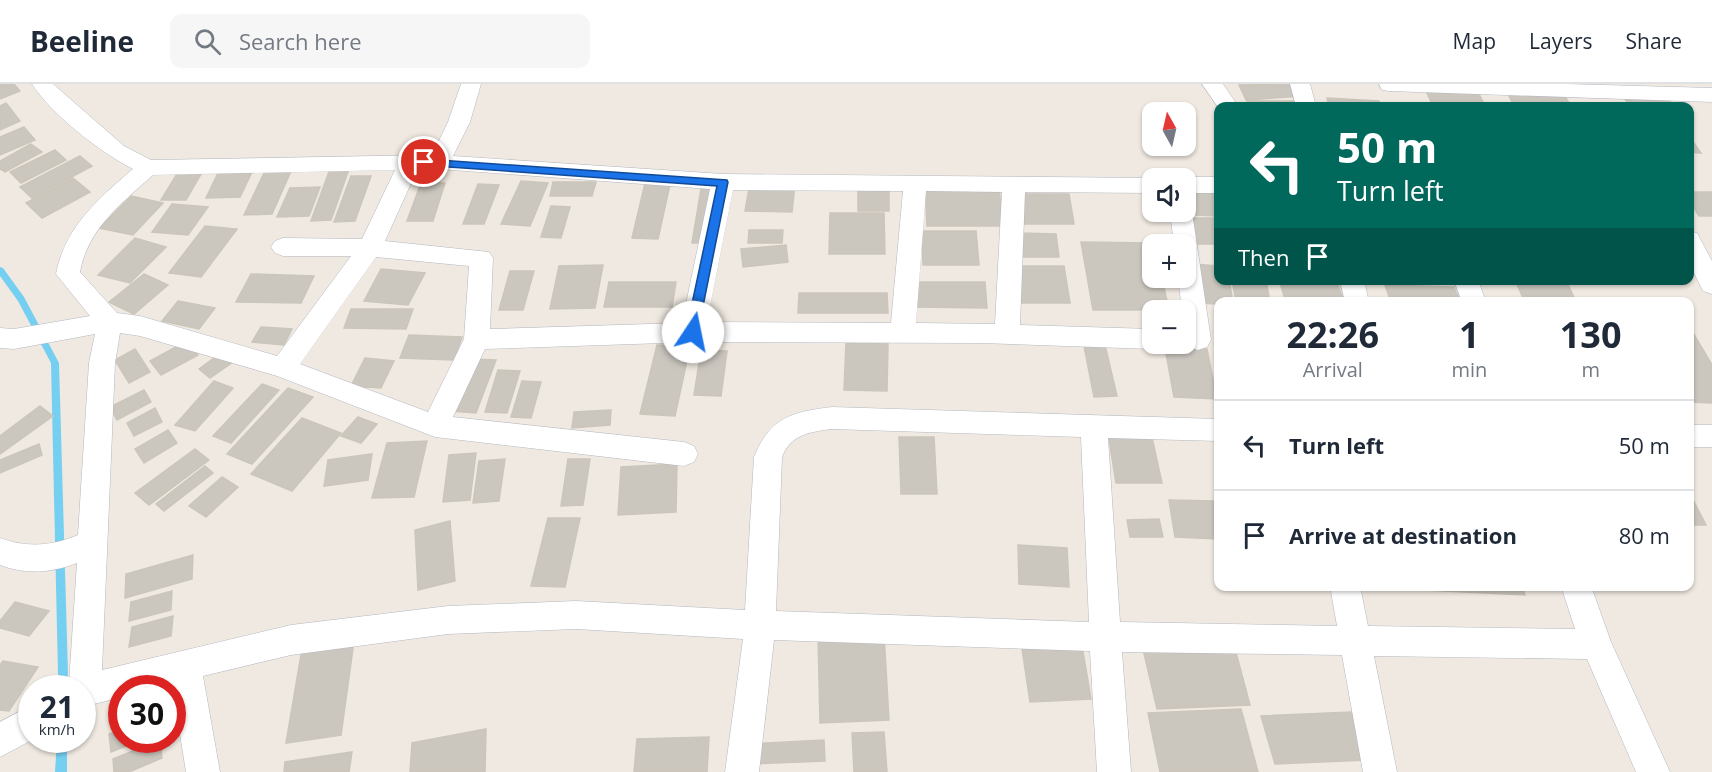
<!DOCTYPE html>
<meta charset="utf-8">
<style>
:root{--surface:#fff;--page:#f6f6f7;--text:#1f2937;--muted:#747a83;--line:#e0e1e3}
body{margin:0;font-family:"Open Sans",sans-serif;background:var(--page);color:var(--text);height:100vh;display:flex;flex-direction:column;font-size:22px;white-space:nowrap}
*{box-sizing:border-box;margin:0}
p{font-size:20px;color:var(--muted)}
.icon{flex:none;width:33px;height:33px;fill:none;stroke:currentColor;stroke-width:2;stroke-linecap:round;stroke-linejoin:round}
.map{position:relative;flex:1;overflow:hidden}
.side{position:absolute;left:1214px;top:213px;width:480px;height:294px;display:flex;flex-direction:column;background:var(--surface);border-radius:12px;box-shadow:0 2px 4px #0004}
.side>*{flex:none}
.guide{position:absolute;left:1214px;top:18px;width:480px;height:183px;border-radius:12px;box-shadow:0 2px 4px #0004;background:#00695c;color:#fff;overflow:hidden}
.needle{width:39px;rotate:352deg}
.controls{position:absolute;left:1142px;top:18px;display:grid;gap:12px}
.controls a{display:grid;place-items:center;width:54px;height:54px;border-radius:12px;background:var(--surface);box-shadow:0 2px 4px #0004;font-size:30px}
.speed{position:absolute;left:18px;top:591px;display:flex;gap:12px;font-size:30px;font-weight:700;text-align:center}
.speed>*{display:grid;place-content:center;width:78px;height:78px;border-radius:50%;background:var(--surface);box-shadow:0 2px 4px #0004;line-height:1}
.speed small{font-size:15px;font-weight:400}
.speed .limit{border:9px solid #d22;background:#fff;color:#111}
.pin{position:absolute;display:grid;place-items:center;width:51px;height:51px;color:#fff;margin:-26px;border:3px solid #fff;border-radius:50%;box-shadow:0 2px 6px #0007}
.me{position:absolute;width:66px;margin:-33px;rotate:11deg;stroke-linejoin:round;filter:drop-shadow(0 0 4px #0008)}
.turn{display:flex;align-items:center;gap:21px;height:126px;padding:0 24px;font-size:27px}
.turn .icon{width:78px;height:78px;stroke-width:2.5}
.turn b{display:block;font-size:42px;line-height:51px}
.then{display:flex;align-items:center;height:57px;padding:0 24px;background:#0003;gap:12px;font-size:22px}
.eta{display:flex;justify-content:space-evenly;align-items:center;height:102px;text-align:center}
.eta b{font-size:36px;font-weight:700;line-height:42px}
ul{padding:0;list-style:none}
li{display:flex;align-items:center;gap:18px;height:90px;padding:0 24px;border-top:2px solid var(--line)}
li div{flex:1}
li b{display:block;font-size:22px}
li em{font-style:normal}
header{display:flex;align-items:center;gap:36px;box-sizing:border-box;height:84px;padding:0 30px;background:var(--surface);border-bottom:2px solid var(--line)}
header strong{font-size:28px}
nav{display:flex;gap:33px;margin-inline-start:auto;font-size:21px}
.search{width:420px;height:54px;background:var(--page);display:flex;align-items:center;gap:15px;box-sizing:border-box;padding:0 21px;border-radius:12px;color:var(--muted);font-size:22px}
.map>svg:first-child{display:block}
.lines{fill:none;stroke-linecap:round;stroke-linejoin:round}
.stream{fill:#75cff0;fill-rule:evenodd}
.building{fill:#cbc7bf;stroke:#cbc5ba;stroke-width:1.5}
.minor-casing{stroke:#b4b7c1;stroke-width:1}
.minor{fill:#fff;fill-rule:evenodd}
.route{fill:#1a73e8;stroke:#114b97;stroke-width:1.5}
</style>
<header>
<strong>Beeline</strong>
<div class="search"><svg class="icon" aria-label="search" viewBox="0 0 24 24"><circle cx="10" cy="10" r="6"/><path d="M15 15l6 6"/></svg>Search here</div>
<nav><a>Map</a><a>Layers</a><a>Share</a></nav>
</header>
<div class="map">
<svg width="1712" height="688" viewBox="0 0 1712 688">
<rect width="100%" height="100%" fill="#efe9e1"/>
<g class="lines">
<g class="stream">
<polygon points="0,183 3,184 24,213 59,279 68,590 67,594 63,595 59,594 58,590 51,279 18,217 0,192"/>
<polygon points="57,656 67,656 67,688 55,688"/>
</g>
</g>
<g class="building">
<polygon points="0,0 14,0 20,7 0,15"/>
<polygon points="1295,0 1302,12 1246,16 1239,1"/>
<polygon points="1426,7 1478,8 1485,22 1433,22"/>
<polygon points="1508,10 1564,11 1571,22 1514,22"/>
<polygon points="1327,14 1379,17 1381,22 1329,22"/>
<polygon points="1625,15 1670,17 1674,22 1630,22"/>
<polygon points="1247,17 1302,17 1304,22 1249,22"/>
<polygon points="6,19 20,37 0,46 0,22"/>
<polygon points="24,43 35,56 0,71 0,53"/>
<polygon points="1689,56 1692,56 1701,69 1689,68"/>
<polygon points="31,60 42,68 5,88 0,85 0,77"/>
<polygon points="55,66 66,76 21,99 10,88"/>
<polygon points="80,72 92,82 32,114 20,103"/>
<polygon points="180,85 204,85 186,116 161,116"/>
<polygon points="266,85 292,85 272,130 244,131"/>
<polygon points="330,85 349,85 331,136 311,137"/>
<polygon points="253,86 240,113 206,114 219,87"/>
<polygon points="351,92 371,92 355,137 334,138"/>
<polygon points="73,94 90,108 42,134 26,119"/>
<polygon points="646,95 671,96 658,155 632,154"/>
<polygon points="521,97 548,99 530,142 501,140"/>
<polygon points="553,98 596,98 592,112 550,112"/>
<polygon points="421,99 445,99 433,137 407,137"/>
<polygon points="702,99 719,99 709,159 692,159"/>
<polygon points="750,99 795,100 792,128 745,127"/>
<polygon points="478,100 499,101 484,140 463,140"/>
<polygon points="320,103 309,132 277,133 290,104"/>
<polygon points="925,103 999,104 1003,142 927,142"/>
<rect x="858" y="106" width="31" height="21"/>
<polygon points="1190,107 1218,107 1218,132 1196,131"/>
<polygon points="1689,108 1712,108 1712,132 1699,132 1689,116"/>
<polygon points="1021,110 1069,110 1074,140 1024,140"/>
<polygon points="131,112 163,119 133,151 99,144"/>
<polygon points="172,120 208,123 188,151 152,148"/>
<polygon points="551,122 570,123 561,154 541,153"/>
<polygon points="830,129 884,129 885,170 829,170"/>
<polygon points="1185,134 1218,134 1218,160 1191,160"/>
<polygon points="205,142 237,145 201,193 169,189"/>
<polygon points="749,146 783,146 782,159 748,159"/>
<polygon points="922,147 976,147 979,181 923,181"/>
<polygon points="1017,149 1056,150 1059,173 1020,173"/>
<polygon points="135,154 166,163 130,199 98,191"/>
<polygon points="1081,158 1147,159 1152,178 1152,194 1162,194 1169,226 1093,226"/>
<polygon points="786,161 788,178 743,183 741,165"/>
<polygon points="1192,180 1218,182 1218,196 1229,196 1233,218 1218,218 1218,220 1198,219"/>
<polygon points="603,181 595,224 550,225 559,182"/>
<polygon points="1013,182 1064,182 1070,219 1017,219"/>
<polygon points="381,185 425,189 408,221 364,217"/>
<polygon points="510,187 534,187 523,226 499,226"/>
<polygon points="144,190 168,201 134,230 109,218"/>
<polygon points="251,190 314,192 301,219 236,218"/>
<polygon points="1232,196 1266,196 1270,218 1236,218"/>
<polygon points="1279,196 1336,196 1344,218 1286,218"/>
<polygon points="1515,196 1566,196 1576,218 1525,218"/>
<polygon points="609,198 676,198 672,223 604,223"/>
<polygon points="915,198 985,198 987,224 916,223"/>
<polygon points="1385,201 1454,203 1460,218 1391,218"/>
<polygon points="799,209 887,209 888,229 798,229"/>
<polygon points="178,217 215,224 199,245 162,237"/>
<polygon points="351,225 413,225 406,245 344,244"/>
<polygon points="261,243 292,245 284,261 252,258"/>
<polygon points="1689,247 1692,247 1712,281 1712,319 1689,318"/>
<polygon points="409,251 462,253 454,276 400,274"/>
<polygon points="187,257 198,271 161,291 150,277"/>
<polygon points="846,259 888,260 887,307 844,306"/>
<polygon points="657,261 690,263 675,332 640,330"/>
<polygon points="1105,261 1117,312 1094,313 1084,262"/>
<polygon points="1165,264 1207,265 1217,315 1174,313"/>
<polygon points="135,265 150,288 129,299 115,276"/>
<polygon points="701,266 727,267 721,312 694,311"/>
<polygon points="221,269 233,278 210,294 199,285"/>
<polygon points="365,274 394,277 381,304 351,302"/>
<polygon points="470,275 496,276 476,329 450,327"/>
<polygon points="498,286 520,287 507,329 485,328"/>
<polygon points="214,297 233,304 195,347 175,341"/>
<polygon points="522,297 541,298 531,334 511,333"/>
<polygon points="262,300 279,306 231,359 213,352"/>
<polygon points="288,304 313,313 252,380 227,370"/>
<polygon points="144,306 151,318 117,336 110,323"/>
<polygon points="40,322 53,332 0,370 0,352"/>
<polygon points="155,324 162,338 134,352 127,339"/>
<polygon points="611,326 610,341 572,344 574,328"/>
<polygon points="358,333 377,340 361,359 341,352"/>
<polygon points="302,334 341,349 292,407 251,390"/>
<polygon points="168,346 177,359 144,379 135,365"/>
<polygon points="1108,349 1151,349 1162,399 1116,399"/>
<polygon points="899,353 934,353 937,410 901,410"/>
<polygon points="427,357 414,413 372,414 387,359"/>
<polygon points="39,360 42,371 0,389 0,376"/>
<polygon points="195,365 209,376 149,421 135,409"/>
<polygon points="476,369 470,416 443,418 449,371"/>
<polygon points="372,370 368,396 324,402 328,376"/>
<polygon points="505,375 499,417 473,419 479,377"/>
<polygon points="568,375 590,375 583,421 561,422"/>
<polygon points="677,380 676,428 618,431 621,383"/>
<polygon points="205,382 213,389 164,427 156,420"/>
<polygon points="222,393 238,403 206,433 189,422"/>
<polygon points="1689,408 1706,441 1689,441"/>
<polygon points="1169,416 1214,417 1218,455 1175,453"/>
<polygon points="548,434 580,434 565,503 531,502"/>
<polygon points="1159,435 1163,453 1130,453 1127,436"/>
<polygon points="450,437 455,497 418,506 415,446"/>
<polygon points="1018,461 1067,464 1069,503 1019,500"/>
<polygon points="193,471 192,495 125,514 126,490"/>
<polygon points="1382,502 1522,502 1525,511 1383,504"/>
<polygon points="172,507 171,526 129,537 131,518"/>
<polygon points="15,518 49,527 29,552 0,544 0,537"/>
<polygon points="173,532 171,552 129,563 132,543"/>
<polygon points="884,550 889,636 820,639 818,552"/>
<polygon points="1081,556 1091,615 1030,618 1021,558"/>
<polygon points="354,557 341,651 286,659 302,565"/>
<polygon points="1234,561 1250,621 1157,625 1143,565"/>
<polygon points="3,577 38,583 9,627 0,626 0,581"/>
<polygon points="122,619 122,638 113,641 111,623"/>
<polygon points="1241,625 1258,688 1160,688 1148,629"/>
<polygon points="1352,628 1367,676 1275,680 1261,632"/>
<polygon points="122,645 122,656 141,656 111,668 109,650"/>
<polygon points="486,645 485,688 410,688 412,659"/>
<polygon points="884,648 887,688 854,688 852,649"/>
<polygon points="709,653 707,688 634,688 637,655"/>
<polygon points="160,656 162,674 129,688 114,688 113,675"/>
<polygon points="824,656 825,677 750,680 750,660"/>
<polygon points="352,668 349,688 284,688 285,678"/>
</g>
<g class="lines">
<defs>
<g id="minor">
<path d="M32 0H53L124 62 151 76 432 71 448 38 461 0H481L470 38 453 72 723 90 1156 94H1152V109L1025 108 1020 241 1152 245V260H1162L1161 262 1152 265 981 259 693 258 485 265 453 333 684 358 694 362 698 370 694 378 684 382 435 353 277 292 140 252 120 249 115 279 102 586 291 541 448 522 576 517 745 526 754 373C770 333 792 328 832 323L1218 335V357L1108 354 1120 538 1337 542 1330 502H1360L1368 542 1575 545 1561 502H1591L1611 558 1670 688H1636L1587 575 1374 572 1397 688H1363L1342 571 1122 568 1131 688H1097L1090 567 774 556 759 688H725L743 555 576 545 448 550 291 571 203 592 220 688H186L172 600 153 604H122V613L82 623V604H67L69 599 77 479C50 489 27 491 0 481V454C27 464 52 462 78 451L89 279 95 250 14 265 0 264V244L14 245 90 232 56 190C65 143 98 115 133 85 100 68 52 31 32 0ZM439 85 710 105 682 239 490 245 493 174 489 168 385 157 417 86ZM395 86 362 155 283 154 275 157 271 163 275 169 283 172H351L277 272 140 232 117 229 80 188C88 144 122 119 153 91ZM733 106 903 107 891 239 707 238ZM926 107 1002 108 995 240 916 239ZM376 173 469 182 464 255 428 328 300 280ZM832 345 1081 353 1089 538 776 527 782 373C791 350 810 348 832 345Z"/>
<polygon points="1202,0 1223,0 1238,22 1218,23"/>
<polygon points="1290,0 1310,0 1316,22 1296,22"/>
<polygon points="1379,0 1566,0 1712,4 1712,18 1389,7 1382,6"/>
<polygon points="1185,93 1218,93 1218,109 1185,109 1185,94 1181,94"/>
<polygon points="1185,121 1189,122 1192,128 1211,256 1207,263 1198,266 1189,263 1185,253 1185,226 1182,226 1178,194 1185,194 1185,160 1174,160 1170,128 1185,128"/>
<polygon points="1689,147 1697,149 1712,177 1712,210 1703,207 1689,179"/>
<polygon points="1340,196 1364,196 1369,218 1345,218"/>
<polygon points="1454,196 1478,196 1486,218 1462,218"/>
<rect x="1689" y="341" width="23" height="22"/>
<polygon points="32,621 32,656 0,673 0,638"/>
</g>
</defs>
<use href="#minor" class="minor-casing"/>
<use href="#minor" class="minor"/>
</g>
<polygon class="route" points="424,75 727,96 728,98 697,252 693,253 686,248 717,102 420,81 418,78"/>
</svg>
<div class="controls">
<a><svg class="needle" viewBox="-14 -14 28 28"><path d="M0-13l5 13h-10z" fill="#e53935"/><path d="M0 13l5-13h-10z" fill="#747a83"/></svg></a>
<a><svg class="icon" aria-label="sound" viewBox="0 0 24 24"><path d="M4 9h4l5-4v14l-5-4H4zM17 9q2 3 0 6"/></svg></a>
<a>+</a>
<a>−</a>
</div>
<div class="speed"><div>21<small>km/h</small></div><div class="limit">30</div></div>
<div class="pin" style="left:424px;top:78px;background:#d93025"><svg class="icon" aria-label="arrive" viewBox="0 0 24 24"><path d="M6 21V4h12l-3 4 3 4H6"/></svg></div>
<svg class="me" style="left:693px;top:248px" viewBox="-20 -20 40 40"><circle r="19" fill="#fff"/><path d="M0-13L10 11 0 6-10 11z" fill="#1a73e8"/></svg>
<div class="guide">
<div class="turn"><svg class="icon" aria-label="left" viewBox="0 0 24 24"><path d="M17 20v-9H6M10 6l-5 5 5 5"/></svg><div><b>50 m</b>Turn left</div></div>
<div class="then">Then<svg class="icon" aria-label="arrive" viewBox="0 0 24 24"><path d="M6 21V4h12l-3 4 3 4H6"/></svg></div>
</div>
<section class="side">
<div class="eta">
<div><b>22:26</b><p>Arrival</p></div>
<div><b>1</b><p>min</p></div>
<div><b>130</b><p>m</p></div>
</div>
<ul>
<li><svg class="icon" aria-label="left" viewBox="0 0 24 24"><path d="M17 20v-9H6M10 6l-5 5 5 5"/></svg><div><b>Turn left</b></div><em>50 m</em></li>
<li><svg class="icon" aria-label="arrive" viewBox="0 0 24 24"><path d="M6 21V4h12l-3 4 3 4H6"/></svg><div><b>Arrive at destination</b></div><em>80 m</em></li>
</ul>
</section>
</div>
